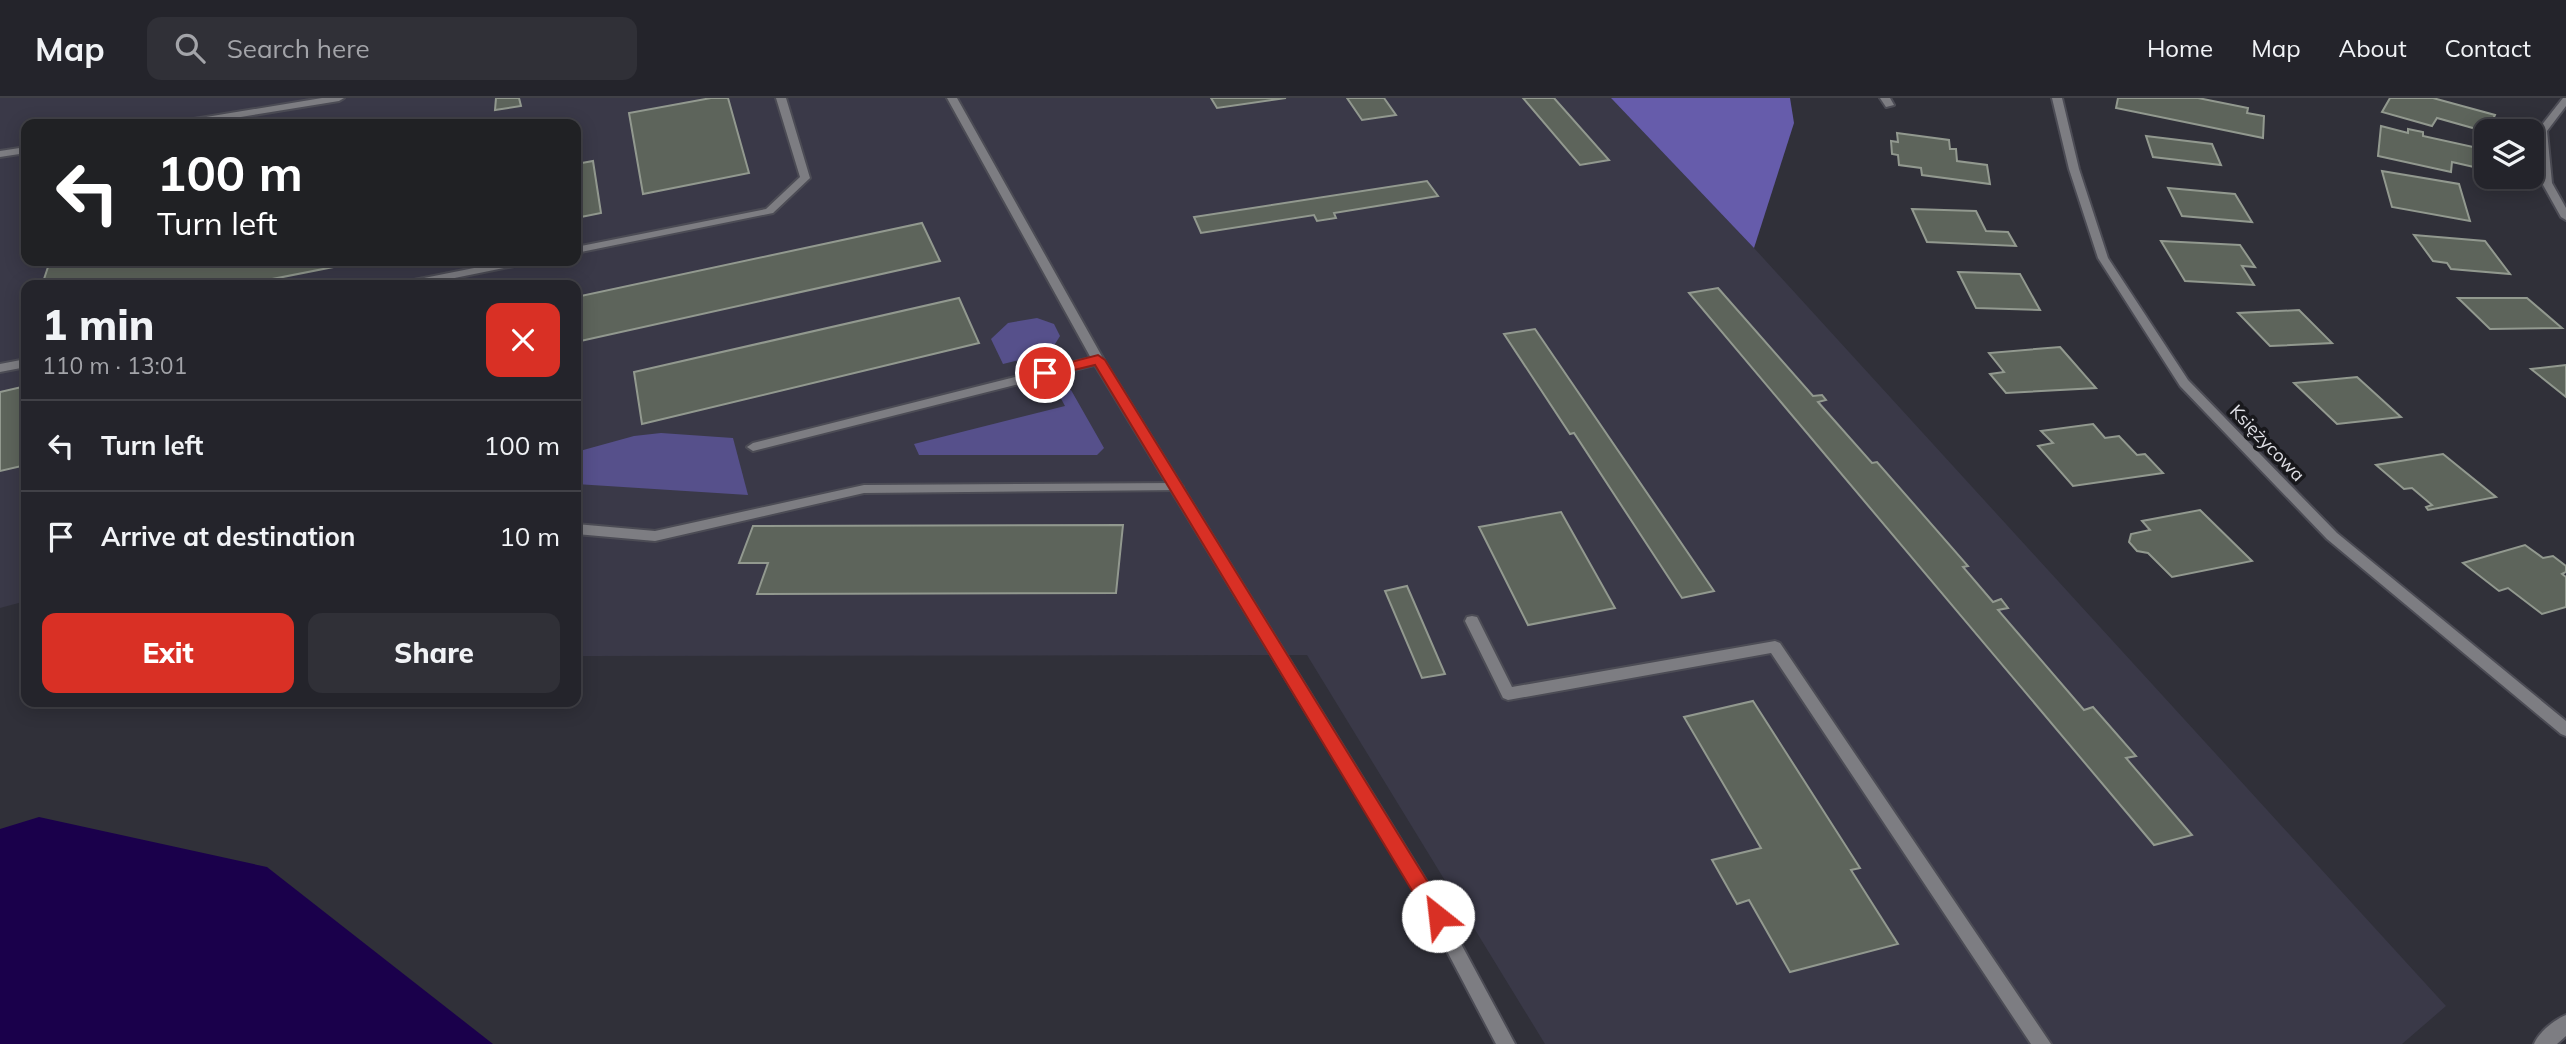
<!DOCTYPE html>
<meta charset="utf-8">
<style>
:root{--surface:#24242b;--page:#303037;--text:#f1f3f6;--muted:#a3a4a9;--line:#414147;--accent:#d93025}
body{margin:0;font-family:Mulish,sans-serif;background:var(--page);color:var(--text);height:100vh;display:flex;flex-direction:column;font-size:26px;white-space:nowrap}
*{box-sizing:border-box;margin:0}
p{font-size:23px;color:var(--muted)}
.icon{flex:none;width:38px;height:38px;fill:none;stroke:currentColor;stroke-width:2;stroke-linecap:round;stroke-linejoin:round}
.map{position:relative;flex:1;overflow:hidden}
.panel{position:absolute;left:21px;top:182px;width:560px;height:427px;display:flex;flex-direction:column;background:var(--surface);border-radius:14px;box-shadow:0 4px 18px #0003,0 0 0 2px var(--line)}
.panel>*{flex:none}
.banner{position:absolute;left:21px;top:21px;width:560px;height:147px;border-radius:14px;box-shadow:0 4px 18px #0003,0 0 0 2px var(--line);background:#202124;color:#fff;overflow:hidden}
.controls{position:absolute;left:2474px;top:21px;display:grid;gap:14px}
.controls a{display:grid;place-items:center;width:70px;height:70px;border-radius:14px;background:var(--surface);box-shadow:0 4px 18px #0003,0 0 0 2px var(--line);font-size:35px}
.pin{position:absolute;display:grid;place-items:center;width:60px;height:60px;color:#fff;margin:-30px;border:4px solid #fff;border-radius:50%;box-shadow:0 2px 7px #0007}
.me{position:absolute;width:77px;margin:-38px;rotate:331deg;stroke-linejoin:round;filter:drop-shadow(0 0 5px #0008)}
.turn{display:flex;align-items:center;gap:24px;height:147px;padding:0 21px;font-size:32px}
.turn .icon{width:91px;height:91px;stroke-width:2.5}
.turn b{display:block;font-size:49px;line-height:60px}
.round{display:grid;place-items:center;flex:none;width:74px;height:74px;border-radius:14px;background:var(--page)}
.head{display:flex;align-items:center;justify-content:space-between;height:119px;padding:0 21px}
h1{font-size:42px;font-weight:800;line-height:52px}
.cta{display:flex;gap:14px;margin-top:auto;padding:14px 21px}
.cta a{flex:1;height:80px;border-radius:14px;background:var(--accent);color:#fff;font-size:28px;font-weight:800;line-height:80px;text-align:center}
.cta a+a{background:var(--page);color:var(--text)}
ul{padding:0;list-style:none}
li{display:flex;align-items:center;gap:21px;height:91px;padding:0 21px;border-top:2px solid var(--line)}
li div{flex:1}
li b{display:block;font-size:26px}
li em{font-style:normal}
header{display:flex;align-items:center;gap:42px;box-sizing:border-box;height:98px;padding:0 35px;background:var(--surface);border-bottom:2px solid var(--line)}
header strong{font-size:33px}
nav{display:flex;gap:38px;margin-inline-start:auto;font-size:24px}
.search{width:490px;height:63px;background:var(--page);display:flex;align-items:center;gap:18px;box-sizing:border-box;padding:0 24px;border-radius:14px;color:var(--muted);font-size:26px}
.map>svg:first-child{display:block}
.built{fill:#3a3948;fill-rule:evenodd}
.green{fill:#56508b}
.forest{fill:#665cab}
.water{fill:#1a004b}
.building{fill:#5d645b;stroke:#92998f;stroke-width:2}
.lines{fill:none;stroke-linecap:round;stroke-linejoin:round}
.lane-casing{stroke:#4c4c55;stroke-width:4}
.street-casing{stroke:#4c4c55;stroke-width:4}
.lane{fill:#7d7d82;fill-rule:evenodd}
.street{fill:#7d7d82;fill-rule:evenodd}
.route{fill:#d93025;stroke:#8d1f18;stroke-width:2}
.labels{text-anchor:middle;stroke-width:7;stroke-linejoin:round;paint-order:stroke}
.street-label{font-size:18px;fill:#e0e0e6;stroke:#18181c}
</style>
<header>
<strong>Map</strong>
<div class="search"><svg class="icon" aria-label="search" viewBox="0 0 24 24"><circle cx="10" cy="10" r="6"/><path d="M15 15l6 6"/></svg>Search here</div>
<nav><a>Home</a><a>Map</a><a>About</a><a>Contact</a></nav>
</header>
<div class="map">
<svg width="2566" height="946" viewBox="0 0 2566 946">
<rect width="100%" height="100%" fill="#303039"/>
<path class="built" d="M0 0H1611L1754 150 2446 908 2402 946H1545L1307 557 576 558V187H26V503L0 510ZM26 26H576V163H26Z"/>
<g class="green">
<polygon points="1037,220 1054,226 1060,238 1050,254 1003,266 991,241 1008,225"/>
<polygon points="1071,292 1104,350 1097,357 919,357 914,346 1065,308 1058,295"/>
<polygon points="661,335 733,340 748,397 576,386 576,354 634,338"/>
</g>
<polygon class="forest" points="1611,0 1790,0 1794,25 1754,150"/>
<polygon class="water" points="39,719 267,769 493,946 0,946 0,731"/>
<g class="building">
<polygon points="496,0 519,0 521,8 495,12"/>
<polygon points="711,0 728,0 749,75 643,96 629,15"/>
<polygon points="1211,0 1286,0 1217,10"/>
<polygon points="1347,0 1384,0 1396,17 1362,22"/>
<polygon points="1523,0 1554,0 1609,62 1580,67"/>
<polygon points="2118,0 2198,0 2248,10 2247,15 2264,18 2263,40 2116,10"/>
<polygon points="2390,0 2433,0 2495,17 2487,34 2437,20 2432,28 2382,14"/>
<polygon points="2381,28 2408,35 2408,31 2423,34 2423,38 2487,52 2487,72 2452,64 2451,74 2378,58"/>
<polygon points="1897,35 1949,42 1950,51 1956,51 1957,63 1987,67 1990,86 1922,77 1921,70 1899,67 1898,57 1892,56 1891,43 1898,44"/>
<polygon points="2146,38 2212,46 2221,67 2153,59"/>
<polygon points="593,63 601,115 576,120 576,66"/>
<polygon points="2382,73 2459,86 2470,123 2392,109"/>
<polygon points="1427,83 1438,98 1334,115 1336,120 1317,123 1314,117 1201,135 1194,119"/>
<polygon points="2168,90 2235,96 2252,124 2182,118"/>
<polygon points="1912,111 1976,113 1986,133 2008,134 2016,148 1927,144"/>
<polygon points="922,125 940,163 576,244 576,199"/>
<polygon points="2414,137 2485,143 2510,176 2451,171 2447,165 2433,163"/>
<polygon points="2161,143 2240,147 2255,169 2242,168 2254,187 2185,183"/>
<polygon points="65,163 364,163 242,187 42,187 49,166"/>
<polygon points="1958,174 2020,176 2040,212 1976,210"/>
<polygon points="1718,190 1813,298 1822,297 1826,302 1818,304 1872,365 1877,364 1968,468 1963,469 1993,504 2001,501 2008,510 1998,512 2084,612 2093,609 2136,658 2126,660 2192,737 2154,747 1689,195"/>
<polygon points="959,200 979,245 642,326 634,274"/>
<polygon points="2458,200 2527,200 2562,230 2490,231"/>
<polygon points="2299,212 2332,245 2270,248 2238,215"/>
<polygon points="1535,231 1714,493 1682,500 1574,335 1570,336 1504,236"/>
<polygon points="2060,249 2096,290 2006,295 1990,276 2004,274 1989,255"/>
<polygon points="2566,267 2566,299 2531,271"/>
<polygon points="2357,279 2401,319 2337,326 2294,285"/>
<polygon points="26,288 26,367 0,373 0,294"/>
<polygon points="2093,326 2105,340 2119,338 2137,357 2145,356 2163,375 2073,388 2038,348 2053,345 2041,333"/>
<polygon points="2443,356 2496,399 2428,412 2426,409 2432,407 2412,390 2404,391 2376,367"/>
<polygon points="2200,412 2252,463 2172,479 2148,455 2137,453 2129,444 2131,436 2150,432 2142,423"/>
<polygon points="1561,414 1615,510 1528,527 1479,429"/>
<polygon points="1123,427 1116,495 757,496 768,465 739,465 753,428"/>
<polygon points="2525,447 2543,460 2553,458 2566,468 2566,474 2562,476 2566,479 2566,509 2542,516 2508,490 2499,493 2463,465"/>
<polygon points="1407,488 1445,576 1422,580 1385,493"/>
<polygon points="1753,603 1860,770 1851,772 1898,846 1790,874 1749,802 1737,806 1712,762 1761,750 1684,619"/>
</g>
<g class="lines">
<defs>
<g id="lane">
<polygon points="322,0 344,0 339,3 198,26 177,26 182,23"/>
<polygon points="776,0 786,0 810,80 773,115 576,155 576,149 766,111 800,79"/>
<polygon points="1880,0 1890,0 1894,7 1886,9"/>
<polygon points="26,49 26,55 0,59 0,53"/>
<polygon points="509,163 529,163 524,166 420,187 398,187 404,184"/>
<polygon points="1098,258 1102,259 1104,262 1102,265 753,353 747,349 753,345"/>
<polygon points="26,261 26,269 0,274 0,266"/>
<polygon points="1176,385 1183,389 1181,392 864,395 655,443 576,436 576,426 655,433 864,387"/>
<polygon points="1472,518 1477,519 1512,589 1775,543 1780,545 2051,946 2031,946 1771,555 1508,602 1503,600 1465,523 1467,519"/>
</g>
<g id="street">
<polygon points="947,0 957,0 1104,262 1432,792 1515,946 1496,946 1420,802 1092,262"/>
<polygon points="2052,0 2062,0 2079,71 2108,160 2188,282 2337,435 2566,623 2566,638 2561,636 2327,441 2180,288 2098,160 2069,71"/>
<polygon points="2563,0 2566,0 2566,8 2547,33 2552,85 2566,110 2566,122 2561,119 2542,85 2537,33"/>
<path d="M2566 917V938L2557 946H2534C2539 934 2554 922 2566 917Z"/>
</g>
</defs>
<use href="#lane" class="lane-casing"/>
<use href="#street" class="street-casing"/>
<use href="#lane" class="lane"/>
<use href="#street" class="street"/>
</g>
<polygon class="route" points="1098,257 1105,262 1445,812 1447,818 1445,824 1438,827 1431,824 1095,267 1045,279 1038,275 1040,272"/>
<g class="labels">
<g class="street-label">
<text transform="translate(2267 345) rotate(46)" y="6">Księżycowa</text>
</g>
</g>
</svg>
<div class="controls">
<a><svg class="icon" aria-label="layers" viewBox="0 0 24 24"><path d="M12 4l9 5-9 5-9-5zM3 14l9 5 9-5"/></svg></a>
</div>
<div class="pin" style="left:1045px;top:275px;background:#d93025"><svg class="icon" aria-label="arrive" viewBox="0 0 24 24"><path d="M6 21V4h12l-3 4 3 4H6"/></svg></div>
<svg class="me" style="left:1438px;top:818px" viewBox="-20 -20 40 40"><circle r="19" fill="#fff"/><path d="M0-13L10 11 0 6-10 11z" fill="#d93025"/></svg>
<div class="banner">
<div class="turn"><svg class="icon" aria-label="left" viewBox="0 0 24 24"><path d="M17 20v-9H6M10 6l-5 5 5 5"/></svg><div><b>100 m</b>Turn left</div></div>
</div>
<section class="panel">
<div class="head"><div><h1>1 min</h1><p>110 m · 13:01</p></div><a class="round" style="background:#d93025;color:#fff"><svg class="icon" aria-label="close" viewBox="0 0 24 24"><path d="M6 6l12 12M18 6L6 18"/></svg></a></div>
<ul>
<li><svg class="icon" aria-label="left" viewBox="0 0 24 24"><path d="M17 20v-9H6M10 6l-5 5 5 5"/></svg><div><b>Turn left</b></div><em>100 m</em></li>
<li><svg class="icon" aria-label="arrive" viewBox="0 0 24 24"><path d="M6 21V4h12l-3 4 3 4H6"/></svg><div><b>Arrive at destination</b></div><em>10 m</em></li>
</ul>
<div class="cta"><a>Exit</a><a>Share</a></div>
</section>
</div>
